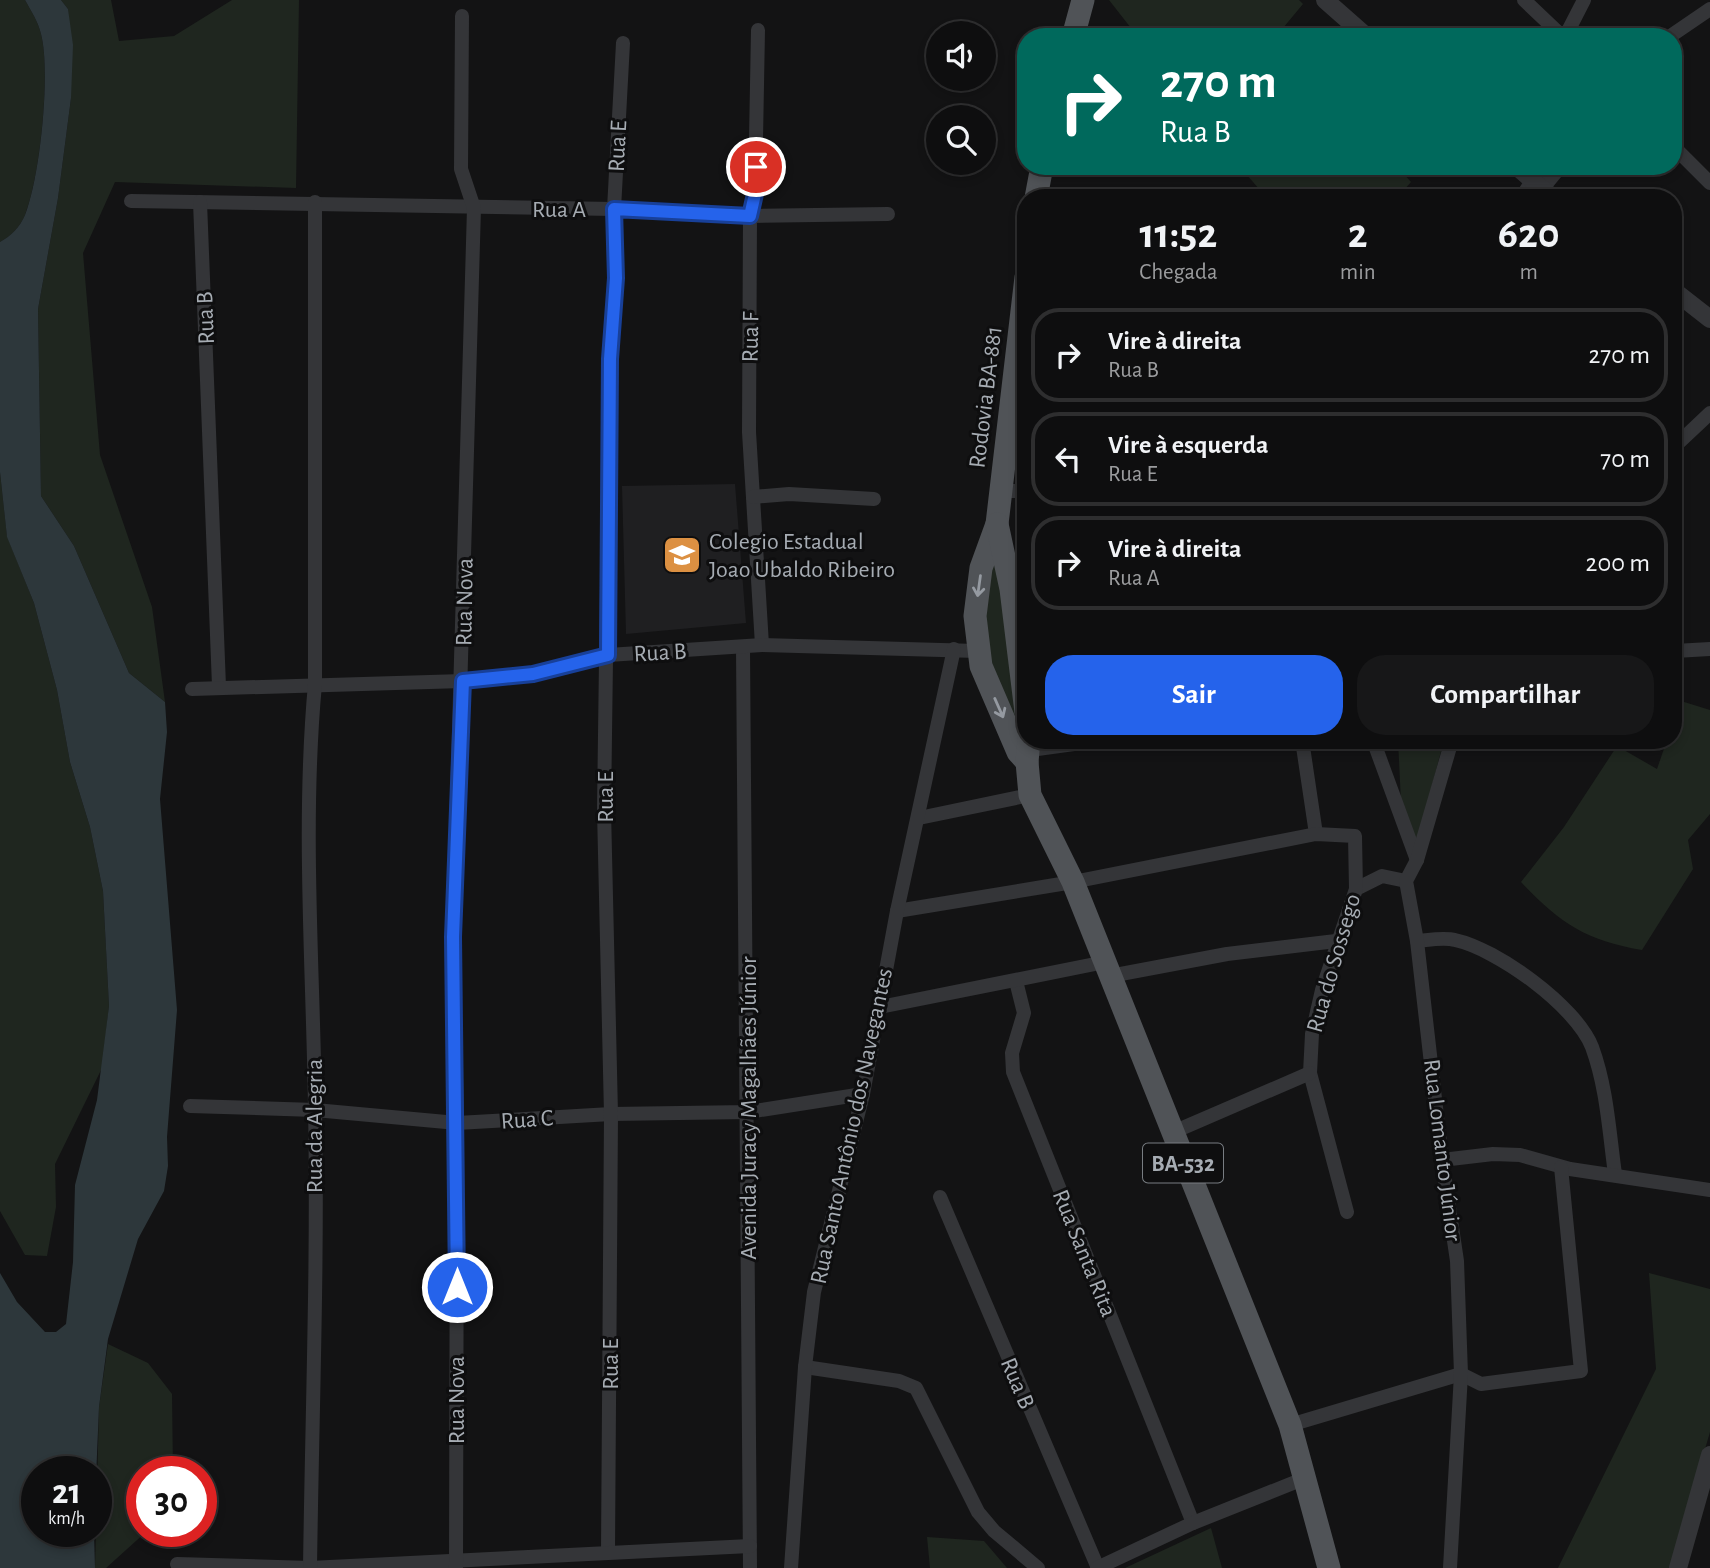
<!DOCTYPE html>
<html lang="pt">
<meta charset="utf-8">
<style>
:root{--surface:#0e0e0f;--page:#171718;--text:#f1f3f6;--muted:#9b9c9e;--line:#2e2e2f;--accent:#2563eb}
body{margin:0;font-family:"Alegreya Sans",sans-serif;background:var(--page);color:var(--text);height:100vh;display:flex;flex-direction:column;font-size:26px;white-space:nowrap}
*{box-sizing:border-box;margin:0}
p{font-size:23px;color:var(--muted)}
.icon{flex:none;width:38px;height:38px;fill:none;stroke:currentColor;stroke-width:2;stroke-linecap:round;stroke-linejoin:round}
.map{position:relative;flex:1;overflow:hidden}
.panel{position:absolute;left:1017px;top:189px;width:665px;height:560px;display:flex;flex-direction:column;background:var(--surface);border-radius:28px;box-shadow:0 4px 10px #0003,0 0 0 2px var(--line)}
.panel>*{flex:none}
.banner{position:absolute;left:1017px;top:28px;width:665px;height:147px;border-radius:28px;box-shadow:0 4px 10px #0003,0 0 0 2px var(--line);background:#00695c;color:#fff;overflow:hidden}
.controls{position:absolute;left:926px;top:21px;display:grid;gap:14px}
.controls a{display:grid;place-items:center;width:70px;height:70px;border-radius:50%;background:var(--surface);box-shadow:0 4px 10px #0003,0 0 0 2px var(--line);font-size:35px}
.speed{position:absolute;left:21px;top:1456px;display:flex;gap:14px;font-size:35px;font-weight:700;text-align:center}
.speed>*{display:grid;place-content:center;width:91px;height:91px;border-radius:50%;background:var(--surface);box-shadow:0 4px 10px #0003,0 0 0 2px var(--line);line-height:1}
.speed small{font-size:18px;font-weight:400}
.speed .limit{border:10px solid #d22;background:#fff;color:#111}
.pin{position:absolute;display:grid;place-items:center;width:60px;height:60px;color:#fff;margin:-30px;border:4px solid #fff;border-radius:50%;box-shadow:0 2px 7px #0007}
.me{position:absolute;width:77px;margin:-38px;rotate:0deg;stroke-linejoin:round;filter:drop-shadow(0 0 5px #0008)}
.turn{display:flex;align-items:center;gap:24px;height:147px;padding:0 28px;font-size:32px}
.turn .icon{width:91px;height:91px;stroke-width:2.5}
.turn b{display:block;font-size:49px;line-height:60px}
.eta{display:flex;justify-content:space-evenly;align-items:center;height:119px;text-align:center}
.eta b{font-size:42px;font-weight:700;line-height:49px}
.button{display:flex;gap:14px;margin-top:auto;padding:14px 28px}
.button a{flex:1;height:80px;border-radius:28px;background:var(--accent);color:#fff;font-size:28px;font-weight:700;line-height:80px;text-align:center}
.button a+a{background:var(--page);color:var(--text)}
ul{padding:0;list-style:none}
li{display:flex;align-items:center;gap:21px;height:94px;margin:0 14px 10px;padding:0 14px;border:4px solid var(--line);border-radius:28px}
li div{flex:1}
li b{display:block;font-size:26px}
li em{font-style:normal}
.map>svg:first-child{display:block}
.built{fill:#1f1f21}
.green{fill:#1f261f}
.water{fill:#2d373b}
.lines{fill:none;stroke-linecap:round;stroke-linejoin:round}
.minor{stroke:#343538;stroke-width:14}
.tertiary{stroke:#343538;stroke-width:18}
.primary{stroke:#505357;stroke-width:23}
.oneway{stroke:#959aa1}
.route-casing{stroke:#184099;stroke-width:18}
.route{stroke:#2563eb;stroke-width:12}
.labels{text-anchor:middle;stroke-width:6;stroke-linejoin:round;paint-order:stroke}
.shield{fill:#0e0e0f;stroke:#787d82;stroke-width:2}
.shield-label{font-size:23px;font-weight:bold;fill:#a6acb3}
.street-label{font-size:24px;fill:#a6acb3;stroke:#0e0e0f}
.poi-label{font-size:24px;fill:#a6acb3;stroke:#0e0e0f;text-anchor:start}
</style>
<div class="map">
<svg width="1710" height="1568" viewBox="0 0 1710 1568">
<rect width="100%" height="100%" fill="#131314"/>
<polygon class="built" points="735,484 746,623 626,634 622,486"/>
<g class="green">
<path d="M0 0H25C31 11 38 21 41 34 51 72 40 178 25 215 20 227 11 236 0 242Z"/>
<polygon points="61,0 111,0 119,41 174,36 232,0 299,0 296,188 115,182 83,253 100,455 152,607 165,702 129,673 74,546 41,496 38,309 58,198 71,98 68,9"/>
<polygon points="1109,0 1299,0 1303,4 1278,34 1279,37 1138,37"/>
<polygon points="1239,166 1397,166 1411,182 1397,198 1267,198"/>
<polygon points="0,472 7,536 34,603 57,690 70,762 90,827 103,891 109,1006 102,1068 55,1164 56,1207 47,1256 25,1255 0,1211"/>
<polygon points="998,534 1019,732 969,652"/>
<path d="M1681 701 1710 710V814L1688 840 1693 869 1642 950C1585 940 1560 923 1521 882L1564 827 1617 746 1657 769 1667 740H1673V724Z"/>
<polygon points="1398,740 1444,740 1417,842 1401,802"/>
<polygon points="1649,1273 1710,1289 1710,1432 1670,1568 1558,1568 1656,1369"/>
<polygon points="108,1344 148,1363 172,1394 173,1472 142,1472 142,1531 147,1531 106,1568 95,1568 99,1407"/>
<polygon points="1211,1528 1222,1568 1125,1568"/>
<polygon points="927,1537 984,1541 1007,1568 930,1568"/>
</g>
<path class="water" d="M25 0H61L68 9 73 45 71 98 58 198 38 309 41 496 74 546 129 673 165 702 167 732 160 799 177 1010 167 1137 168 1166 164 1191 138 1239 108 1339 99 1407 96 1478V1472H37V1531H94L95 1568H0V1273L17 1302 45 1332H56L66 1324 73 1262 75 1185 97 1100 109 1006 103 891 90 827 70 762 57 690 34 603 7 537 0 472V242C11 236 20 227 25 215 40 178 51 72 41 34 38 21 31 11 25 0Z"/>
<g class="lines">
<g class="minor">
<polyline points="1524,0 1563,37"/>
<polyline points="758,30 755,194 750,216 749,432 762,645"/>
<polyline points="1565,37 1584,0"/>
<polyline points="1669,37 1710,9"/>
<polyline points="1673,146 1710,183"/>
<polyline points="1542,189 1561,166"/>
<polyline points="1521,198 1532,181"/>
<polyline points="131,201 614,209 750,216 888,214"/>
<polyline points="200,202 219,686"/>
<polyline points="1673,448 1710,413"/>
<polyline points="1000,491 1026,491"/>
<polyline points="753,497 789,494 874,499"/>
<polyline points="743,648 750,1568"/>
<polyline points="1675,651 1710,649"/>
<polyline points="192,689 463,681 533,674 608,655 762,645 977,651"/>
<polyline points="1302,740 1316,834"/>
<polyline points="1373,740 1417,860"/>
<polyline points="1023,751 1103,740"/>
<polyline points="919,818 1030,795"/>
<polyline points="1356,889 1382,876 1406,881"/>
<polyline points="897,911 1073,882 1316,834 1355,836 1356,889 1322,990 1312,1034 1310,1073 1347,1212"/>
<path d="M1417 941C1429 940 1444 937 1455 940 1497 949 1576 1006 1592 1047 1607 1088 1609 1131 1615 1174"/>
<polyline points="1110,976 1227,954 1336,941"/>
<polyline points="1016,981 1024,1013 1012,1053 1013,1072 1193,1523"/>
<polyline points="880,1007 1105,962"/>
<polyline points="190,1106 315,1110 457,1123 611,1114 748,1112 863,1094"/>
<polyline points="1171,1133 1310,1073"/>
<polyline points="1442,1160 1493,1154 1520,1155 1570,1169 1710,1190"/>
<polyline points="940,1197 1098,1568"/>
<polyline points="805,1367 899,1381 916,1388 978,1512 994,1531 1038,1568"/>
<polyline points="1290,1425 1461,1374 1481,1384 1581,1371 1561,1167"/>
<polyline points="608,1551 611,1114 604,810 610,359 616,278 614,209 623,43"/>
<polyline points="177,1564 310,1568 750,1546"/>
<path d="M310 1568C312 1415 318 1261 315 1107 313 966 302 824 315 684V202"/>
<polyline points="456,1568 457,1123 453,937 474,208 461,169 462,16"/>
<polyline points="791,1568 805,1367 814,1292 863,1094 897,911 954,649"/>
<polyline points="1097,1568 1193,1523 1303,1479"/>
<polyline points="1450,1568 1461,1374 1457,1261 1442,1160 1417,941 1406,881 1417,860 1452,740"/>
</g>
<g class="tertiary">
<polyline points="1325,0 1367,37"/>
<polyline points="1516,166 1553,198"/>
<polyline points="1673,290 1710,319"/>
<polyline points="1678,1568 1710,1455"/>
</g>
<g class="primary">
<polyline points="1073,37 1083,0"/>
<polyline points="1036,198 1042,166"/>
<polyline points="1026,277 997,524 981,568 975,616 981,666 1018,752 1027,762"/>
<polyline points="997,524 1011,589 1026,712"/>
<polyline points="1029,740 1027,762 1030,795 1073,882 1290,1425 1329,1568"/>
</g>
</g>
<defs><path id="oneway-shaft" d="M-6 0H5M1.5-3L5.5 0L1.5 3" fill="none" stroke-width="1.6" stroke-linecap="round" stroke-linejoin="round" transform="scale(1.75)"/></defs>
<g class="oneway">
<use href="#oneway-shaft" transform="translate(979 586) rotate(98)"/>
<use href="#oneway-shaft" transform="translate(999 708) rotate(66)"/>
</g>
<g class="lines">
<defs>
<polyline id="route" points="457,1287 453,937 463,681 533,674 608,655 610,359 616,278 614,209 750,216 755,194 756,167"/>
</defs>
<use href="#route" class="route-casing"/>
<use href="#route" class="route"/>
</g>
<defs>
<symbol id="school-square" viewBox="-11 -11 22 22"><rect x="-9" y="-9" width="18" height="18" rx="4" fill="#dc9042" stroke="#0e0e0f"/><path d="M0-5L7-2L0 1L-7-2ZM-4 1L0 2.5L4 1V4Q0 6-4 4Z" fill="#fff"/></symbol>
</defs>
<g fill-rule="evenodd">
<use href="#school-square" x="660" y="533" width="44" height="44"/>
</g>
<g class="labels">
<rect class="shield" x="1143" y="1143.5" width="80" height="39" rx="5"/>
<g class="shield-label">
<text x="1183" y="1171">BA-532</text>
</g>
<g class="street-label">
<text transform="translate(617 146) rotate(-87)" y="8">Rua E</text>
<text x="559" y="217">Rua A</text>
<text transform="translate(205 318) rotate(-92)" y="8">Rua B</text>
<text transform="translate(750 337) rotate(-89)" y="8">Rua F</text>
<text transform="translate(985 397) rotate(-83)" y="8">Rodovia BA-881</text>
<text transform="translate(464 602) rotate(-89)" y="8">Rua Nova</text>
<text transform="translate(660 652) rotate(-3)" y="8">Rua B</text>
<text transform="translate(605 797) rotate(-90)" y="8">Rua E</text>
<text transform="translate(1333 963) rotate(-74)" y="8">Rua do Sossego</text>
<text transform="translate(748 1108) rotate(-90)" y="8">Avenida Juracy Magalhães Júnior</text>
<text transform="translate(527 1119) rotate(-4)" y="8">Rua C</text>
<text transform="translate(314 1126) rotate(-90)" y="8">Rua da Alegria</text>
<text transform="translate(851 1126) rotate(-78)" y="8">Rua Santo Antônio dos Navegantes</text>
<text transform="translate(1443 1150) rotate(83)" y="8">Rua Lomanto Júnior</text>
<text transform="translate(1085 1253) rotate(68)" y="8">Rua Santa Rita</text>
<text transform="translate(610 1364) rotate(-90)" y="8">Rua E</text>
<text transform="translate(1018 1383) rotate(67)" y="8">Rua B</text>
<text transform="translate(456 1400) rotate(-90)" y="8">Rua Nova</text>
</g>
<g class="poi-label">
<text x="709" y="549">Colegio Estadual<tspan x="709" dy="28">Joao Ubaldo Ribeiro</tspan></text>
</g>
</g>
</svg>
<div class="controls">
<a><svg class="icon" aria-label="sound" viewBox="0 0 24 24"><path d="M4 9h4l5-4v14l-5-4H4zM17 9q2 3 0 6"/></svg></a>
<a><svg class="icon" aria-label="search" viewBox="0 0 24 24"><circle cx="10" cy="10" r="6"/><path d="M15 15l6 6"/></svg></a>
</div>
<div class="speed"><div>21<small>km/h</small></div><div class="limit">30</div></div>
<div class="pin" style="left:756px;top:167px;background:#d93025"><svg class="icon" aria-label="arrive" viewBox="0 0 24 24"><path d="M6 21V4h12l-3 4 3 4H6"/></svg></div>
<svg class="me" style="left:457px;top:1287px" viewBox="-20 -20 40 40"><circle r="17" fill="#2563eb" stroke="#fff" stroke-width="3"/><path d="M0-11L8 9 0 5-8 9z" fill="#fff"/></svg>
<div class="banner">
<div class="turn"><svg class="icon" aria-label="right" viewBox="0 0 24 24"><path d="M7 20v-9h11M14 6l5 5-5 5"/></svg><div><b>270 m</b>Rua B</div></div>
</div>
<section class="panel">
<div class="eta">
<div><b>11:52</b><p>Chegada</p></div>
<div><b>2</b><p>min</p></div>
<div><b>620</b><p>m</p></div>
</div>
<ul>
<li><svg class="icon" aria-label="right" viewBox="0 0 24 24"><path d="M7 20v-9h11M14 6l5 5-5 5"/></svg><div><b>Vire à direita</b><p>Rua B</p></div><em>270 m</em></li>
<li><svg class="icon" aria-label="left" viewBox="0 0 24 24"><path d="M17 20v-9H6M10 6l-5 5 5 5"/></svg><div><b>Vire à esquerda</b><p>Rua E</p></div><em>70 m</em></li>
<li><svg class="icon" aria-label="right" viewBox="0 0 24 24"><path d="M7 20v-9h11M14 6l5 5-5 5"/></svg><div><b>Vire à direita</b><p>Rua A</p></div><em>200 m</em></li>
</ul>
<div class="button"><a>Sair</a><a>Compartilhar</a></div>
</section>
</div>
